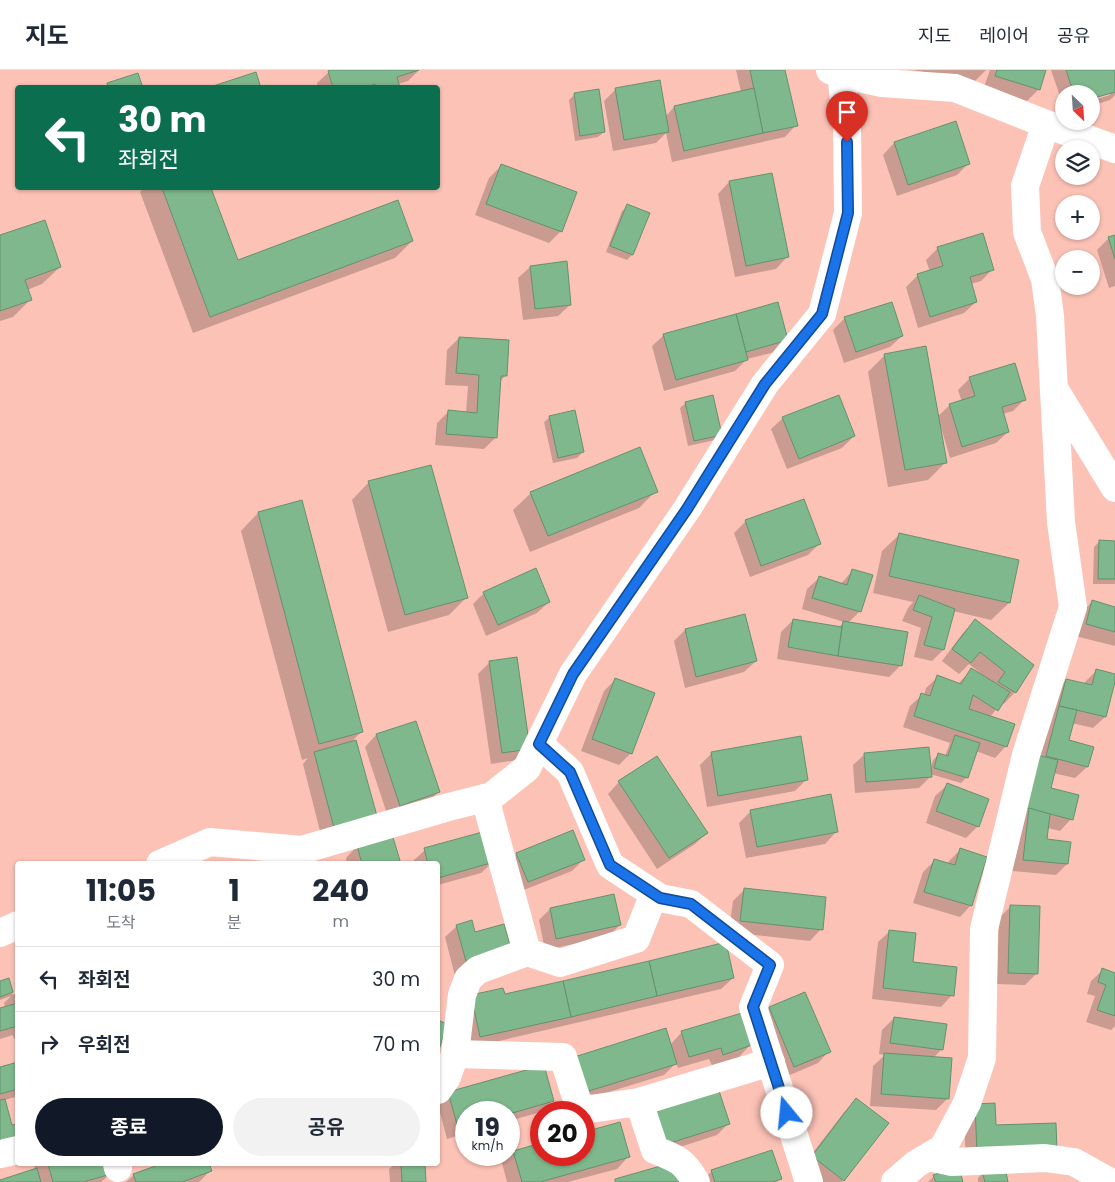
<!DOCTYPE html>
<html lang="ko">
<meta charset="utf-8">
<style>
:root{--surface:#fff;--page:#f2f2f3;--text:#1f2937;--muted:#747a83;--line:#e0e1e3;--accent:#111827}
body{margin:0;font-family:Poppins,"Noto Sans KR",sans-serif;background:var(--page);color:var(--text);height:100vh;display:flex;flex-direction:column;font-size:19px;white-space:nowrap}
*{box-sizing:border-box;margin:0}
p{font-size:16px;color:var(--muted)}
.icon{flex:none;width:28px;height:28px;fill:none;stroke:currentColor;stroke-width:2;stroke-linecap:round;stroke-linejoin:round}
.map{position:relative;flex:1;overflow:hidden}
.drawer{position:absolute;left:15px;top:791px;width:425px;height:305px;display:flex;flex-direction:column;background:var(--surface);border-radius:5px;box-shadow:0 1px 4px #0004}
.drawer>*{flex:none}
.banner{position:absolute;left:15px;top:15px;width:425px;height:105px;border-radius:5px;box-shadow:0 1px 4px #0004;background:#0b6e4f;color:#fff;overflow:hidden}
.needle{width:32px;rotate:155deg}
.tools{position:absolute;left:1055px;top:15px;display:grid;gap:10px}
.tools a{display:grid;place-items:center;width:45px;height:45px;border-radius:50%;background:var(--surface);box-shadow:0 1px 4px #0004;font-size:25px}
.speed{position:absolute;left:455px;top:1031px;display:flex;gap:10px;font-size:25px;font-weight:700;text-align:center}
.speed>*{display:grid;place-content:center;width:65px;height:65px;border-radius:50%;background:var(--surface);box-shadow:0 1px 4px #0004;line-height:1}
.speed small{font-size:12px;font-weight:400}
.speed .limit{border:8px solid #d22;background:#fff;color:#111}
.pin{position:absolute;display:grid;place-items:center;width:42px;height:42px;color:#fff;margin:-51px -21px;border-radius:50% 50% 50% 0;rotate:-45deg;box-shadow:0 0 5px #0007}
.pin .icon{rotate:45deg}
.me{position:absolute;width:55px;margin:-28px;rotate:343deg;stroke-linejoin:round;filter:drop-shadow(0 0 4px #0008)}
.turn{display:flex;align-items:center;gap:18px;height:105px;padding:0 20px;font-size:22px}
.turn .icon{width:65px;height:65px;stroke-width:2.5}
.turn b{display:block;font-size:35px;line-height:42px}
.eta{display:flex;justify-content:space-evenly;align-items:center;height:85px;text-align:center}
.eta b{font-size:30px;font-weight:700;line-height:35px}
.action{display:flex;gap:10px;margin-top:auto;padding:10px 20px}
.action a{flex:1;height:58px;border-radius:30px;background:var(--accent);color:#fff;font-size:20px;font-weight:700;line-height:58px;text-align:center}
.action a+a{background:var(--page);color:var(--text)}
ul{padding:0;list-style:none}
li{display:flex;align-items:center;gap:15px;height:65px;padding:0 20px;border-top:1px solid var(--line)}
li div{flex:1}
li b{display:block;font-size:19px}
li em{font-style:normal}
header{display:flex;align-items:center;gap:30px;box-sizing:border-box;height:70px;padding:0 25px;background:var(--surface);border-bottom:1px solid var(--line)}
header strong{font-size:24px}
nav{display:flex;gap:28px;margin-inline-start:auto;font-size:18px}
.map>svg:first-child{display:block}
.shadow{fill:#0003}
.building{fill:#7fb88c;stroke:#65916f}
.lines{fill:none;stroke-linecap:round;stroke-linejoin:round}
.minor{stroke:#fff;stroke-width:28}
.route-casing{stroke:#114b97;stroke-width:12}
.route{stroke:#1a73e8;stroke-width:9}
</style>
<header>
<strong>지도</strong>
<nav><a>지도</a><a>레이어</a><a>공유</a></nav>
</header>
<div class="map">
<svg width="1115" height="1112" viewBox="0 0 1115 1112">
<rect width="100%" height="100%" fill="#fcc2b6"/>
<g class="shadow">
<polygon points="334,0 419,0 408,11 398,14 399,18 318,18 317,13 329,2"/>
<polygon points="736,0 784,0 796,55 785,67 672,92 666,63 656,73 613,81 604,31 616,19 665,47 674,37 741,22"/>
<polygon points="912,0 986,0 975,11"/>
<polygon points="990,0 1045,0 1039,19 1027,31 984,17"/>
<polygon points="1051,0 1115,0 1115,25 1110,30 1091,36 1091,31 1110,25 1110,22 1064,24 1064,38"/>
<polygon points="575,24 604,62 598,67 575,71 569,30"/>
<polygon points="955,52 969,93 957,105 897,126 883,85 894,73"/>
<polygon points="501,96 561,161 549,173 475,145 489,108"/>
<polygon points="729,112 787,187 776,199 735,207 718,124"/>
<polygon points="144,118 210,118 238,191 412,171 395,188 193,263 140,122"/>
<polygon points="628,136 632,185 627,190 606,182 622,141"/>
<polygon points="1115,166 1115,216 1109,218 1097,180 1109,168"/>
<polygon points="0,167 60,197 42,214 27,220 30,230 13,247 0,251"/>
<polygon points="938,178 993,199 981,211 971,214 976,232 964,243 918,258 906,217 918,205 930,202 926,190"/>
<polygon points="530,197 570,235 558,246 523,250 518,208"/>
<polygon points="777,234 787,270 775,282 747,289 735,301 664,321 652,276 664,265"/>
<polygon points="845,248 902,266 890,277 844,293 833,260"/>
<polygon points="459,268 505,306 499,312 496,367 484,379 435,375 437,353 448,342 466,343 468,316 445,315 447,280"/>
<polygon points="885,285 937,347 950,335 962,332 958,320 970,308 1025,329 1013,341 1002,344 1008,362 996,373 950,388 941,357 939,357 945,393 928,410 888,417 868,302"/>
<polygon points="686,333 720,365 715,370 688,376 680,338"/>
<polygon points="550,347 583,382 577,388 553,393 544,352"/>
<polygon points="783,348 854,366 842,378 787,399 771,359"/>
<polygon points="369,412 466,528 449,545 388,562 352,430"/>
<polygon points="656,421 639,438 530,482 513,440 531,423"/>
<polygon points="804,430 819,474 808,485 750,507 734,463 746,451"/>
<polygon points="258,443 361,662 350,673 364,758 322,769 303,694 308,688 302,690 241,461"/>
<polygon points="900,464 1009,533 991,550 953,541 943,580 932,591 914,587 921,558 902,551 908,538 913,532 873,523 882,481"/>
<polygon points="1099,472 1115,472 1115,514 1093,514 1094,477"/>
<polygon points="853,500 860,541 848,553 901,595 889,607 777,589 781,562 793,550 838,558 844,552 802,539 807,519 819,508 840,515"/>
<polygon points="484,523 549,532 537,543 486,566 473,534"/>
<polygon points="1092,532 1115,538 1115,576 1075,566 1081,543"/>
<polygon points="744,545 756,591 744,602 685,618 674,571 685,560"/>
<polygon points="975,551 1032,595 1015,622 1004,634 1002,632 990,647 1006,676 995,688 976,681 967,707 961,713 930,704 930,707 919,718 855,723 853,695 865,684 930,699 933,690 939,684 945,686 950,673 903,657 910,636 922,625 924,625 926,618 938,607 958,614 971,600 979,604 980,603 969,594 959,604 942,591 963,563"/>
<polygon points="490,592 529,678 517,690 491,694 478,604"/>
<polygon points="1097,600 1115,605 1105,647 1093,658 1072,653 1067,671 1087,697 1075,708 1053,703 1049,719 1071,749 1060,761 1048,758 1046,770 1067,794 1056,805 1012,801 1018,750 1055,622 1066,610 1084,615 1085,612"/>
<polygon points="615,610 631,683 619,695 581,681 604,621"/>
<polygon points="415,652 438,722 427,734 388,747 365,677 376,665"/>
<polygon points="712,683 807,709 795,721 707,737 700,695"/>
<polygon points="619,712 707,763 695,774 657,799 608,724"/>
<polygon points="947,715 978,756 966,768 926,753 935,726"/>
<polygon points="751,741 836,762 825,774 746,788 739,753"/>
<polygon points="357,776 400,794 347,794 346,788"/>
<polygon points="425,780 493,792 481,803 438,815 438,794 414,794 413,791"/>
<polygon points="960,780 971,835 960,847 913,833 923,802 934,791 948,794 949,791"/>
<polygon points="517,784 584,789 572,801 516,823 505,795"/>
<polygon points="745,819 821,859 810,871 729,862 733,831"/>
<polygon points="1011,836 1036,904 1025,915 997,914 999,848"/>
<polygon points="550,839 620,855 608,867 545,880 539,850"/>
<polygon points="457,856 474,864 499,893 455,906 445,867"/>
<polygon points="890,861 912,893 952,925 941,937 872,929 878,872"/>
<polygon points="1103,900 1115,904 1115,956 1111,960 1086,952 1095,926 1087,924 1091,911"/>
<polygon points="733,908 721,919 469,978 460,938 504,926"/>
<polygon points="8,910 13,925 18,921 18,968 14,969 13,965 0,969 0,939 5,937 4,933 11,926 0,930 0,912"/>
<polygon points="769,938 829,981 818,993 783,1008 758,949"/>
<polygon points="894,948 942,979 933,988 948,1028 936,1040 870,1036 873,996 885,985 879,984 882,960"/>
<polygon points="438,951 445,955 438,979"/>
<polygon points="682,962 750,975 739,987 712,995 709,989 678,998 676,993 664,1005 570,1034 560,1000 670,975"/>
<polygon points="18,994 18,1026 5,1030 0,1088 0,999"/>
<polygon points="449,1024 552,1031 541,1042 509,1051 509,1042 466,1042 466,1063 447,1069 438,1035"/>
<polygon points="856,1030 843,1110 841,1112 819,1112 801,1098 845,1041"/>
<polygon points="976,1035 995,1057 966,1094 964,1047"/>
<polygon points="644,1051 729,1053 717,1065 655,1085"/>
<polygon points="619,1054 628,1087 617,1099 568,1112 507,1112 502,1093 514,1082 541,1074 541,1085 584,1085 584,1063"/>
<polygon points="36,1094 134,1094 131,1097 110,1104 101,1112 0,1112 36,1100 34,1096"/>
<polygon points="164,1094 208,1094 210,1101 199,1112 126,1112 134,1105"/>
<polygon points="395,1094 424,1094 425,1112 390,1112 389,1099"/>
<polygon points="712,1101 780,1108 777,1112 701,1112"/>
<polygon points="983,1102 1007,1112 978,1112 978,1108"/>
<polygon points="934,1106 962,1112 928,1112"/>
</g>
<g class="building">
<polygon points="330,0 419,0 397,7 400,18 376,18 375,14 365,18 333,18 328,1"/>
<polygon points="750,0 785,0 798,56 763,63"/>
<polygon points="997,0 1046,0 1040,20 995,6"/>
<polygon points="1066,0 1115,0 1115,22 1091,29 1091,24 1074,24"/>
<polygon points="256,2 261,18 207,18"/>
<polygon points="138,3 143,18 108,18 107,13"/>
<polygon points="660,10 669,62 624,70 615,18"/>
<polygon points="754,18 763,63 684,81 674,36"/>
<polygon points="599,19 605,62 580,66 574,23"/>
<polygon points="956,51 970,94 908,115 894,72"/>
<polygon points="501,94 577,122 562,162 486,134"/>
<polygon points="772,103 789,187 746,196 729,111"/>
<polygon points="162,118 211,118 238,190 398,130 413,171 210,247"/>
<polygon points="627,134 650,143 633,185 610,176"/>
<polygon points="45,150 61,197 25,210 32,230 0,241 0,165"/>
<polygon points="983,163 994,200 970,207 977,232 930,247 917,204 943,196 937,177"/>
<polygon points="1115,165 1115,189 1108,167"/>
<polygon points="567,191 571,235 535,239 530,196"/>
<polygon points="778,232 788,270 746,282 736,244"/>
<polygon points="892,232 903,266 856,282 844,247"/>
<polygon points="736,244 748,290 676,310 663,264"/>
<polygon points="459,267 509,270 507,306 501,306 497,368 446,364 448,340 477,343 479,305 456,303"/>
<polygon points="926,276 947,393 905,400 884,284"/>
<polygon points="1015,293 1026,330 1002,337 1009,362 962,377 949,334 975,326 969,307"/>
<polygon points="713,325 722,365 694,371 685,332"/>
<polygon points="839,325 855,366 799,389 782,347"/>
<polygon points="575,340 584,382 558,388 549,346"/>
<polygon points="640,377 658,422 548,466 530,422"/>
<polygon points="431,395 468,528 405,545 368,411"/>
<polygon points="804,429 821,474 761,496 745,450"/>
<polygon points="302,430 363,662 319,674 258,442"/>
<polygon points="899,463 1019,490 1010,533 889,506"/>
<polygon points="1099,470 1115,471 1115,509 1098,509"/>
<polygon points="536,498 550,532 498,555 483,522"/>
<polygon points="852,499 873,505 861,542 812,528 819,506 847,515"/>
<polygon points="919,525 955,539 944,580 924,575 932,547 913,540"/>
<polygon points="1092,530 1115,537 1115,562 1086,554"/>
<polygon points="745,544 757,591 696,607 685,559"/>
<polygon points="793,549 842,557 838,586 788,577"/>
<polygon points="975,549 1034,595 1016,623 998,612 1005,602 980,582 971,593 952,579"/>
<polygon points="843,551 908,562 902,596 838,586"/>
<polygon points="517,587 530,679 502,683 489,591"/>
<polygon points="971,598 1010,622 998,641 973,625 969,639 1015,654 1007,677 914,646 921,623 930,626 937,605 961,614"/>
<polygon points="1096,599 1115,604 1115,612 1106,647 1059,636 1066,609 1092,615"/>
<polygon points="615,608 655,623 632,684 592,669"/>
<polygon points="1059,636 1077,640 1069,670 1094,677 1088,697 1046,686"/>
<polygon points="416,651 440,722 400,736 376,664"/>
<polygon points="955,665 980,673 968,708 934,698 938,683 948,686"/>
<polygon points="801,666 808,710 718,726 711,682"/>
<polygon points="356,670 377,746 334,758 314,682"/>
<polygon points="929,677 932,707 866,712 864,683"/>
<polygon points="1037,685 1058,690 1051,718 1079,725 1073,750 1023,737"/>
<polygon points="657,686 708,763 669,788 618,711"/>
<polygon points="947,713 989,729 979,757 936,741"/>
<polygon points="831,724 838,762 757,777 750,740"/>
<polygon points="1029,738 1050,744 1047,769 1071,772 1068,794 1023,790"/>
<polygon points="573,760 585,790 528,812 516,783"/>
<polygon points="486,761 494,792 438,808 438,794 428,794 424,778"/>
<polygon points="392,764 401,794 362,794 357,775"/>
<polygon points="960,778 987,787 972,836 924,822 934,789 955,795"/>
<polygon points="744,818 826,827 823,860 740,851"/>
<polygon points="614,824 621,855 556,869 550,838"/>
<polygon points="1010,835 1040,836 1038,904 1008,903"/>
<polygon points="472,850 475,862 504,854 512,882 467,895 456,855"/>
<polygon points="889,860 916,863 913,892 957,897 954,926 883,918"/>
<polygon points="726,872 734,908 657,926 649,891"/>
<polygon points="649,891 657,926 571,947 563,911"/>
<polygon points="1102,898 1115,903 1115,946 1097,940 1106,915 1098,912"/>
<polygon points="9,908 13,922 0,927 0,911"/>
<polygon points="563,911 571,947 480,967 471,925 503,918 505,924"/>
<polygon points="805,922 831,982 794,997 769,937"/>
<polygon points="18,933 18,956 0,961 0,938"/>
<polygon points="742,943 752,975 723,985 721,978 689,987 681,961"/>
<polygon points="894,947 947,954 943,980 890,973"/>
<polygon points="438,950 447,954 438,983"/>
<polygon points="666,958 677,994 582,1023 571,988"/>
<polygon points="884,983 952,988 949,1029 881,1024"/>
<polygon points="18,992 18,1019 0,1024 0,997"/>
<polygon points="544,995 554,1031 509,1044 509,1042 466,1042 466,1056 458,1058 448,1022"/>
<polygon points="718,1018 730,1054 667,1074 655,1039"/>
<polygon points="856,1028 889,1053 844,1111 812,1086"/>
<polygon points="5,1029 12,1055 18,1054 18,1076 0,1080 0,1030"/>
<polygon points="995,1033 996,1055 1056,1053 1057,1080 977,1083 975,1034"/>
<polygon points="620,1052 630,1087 540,1112 522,1112 513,1081 541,1073 541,1085 584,1085 584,1062"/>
<polygon points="772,1080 782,1109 772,1112 715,1112 711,1100"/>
<polygon points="678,1091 684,1112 615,1112 615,1109"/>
<polygon points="48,1094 108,1094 111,1104 83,1112 53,1112"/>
<polygon points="161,1094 209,1094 212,1101 182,1112 136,1112 133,1104"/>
<polygon points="401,1094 425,1094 426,1112 402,1112"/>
<polygon points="1005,1097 1008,1112 985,1112 982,1101"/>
<polygon points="37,1098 41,1112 0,1112 0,1110"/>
<polygon points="959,1098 963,1112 936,1112 933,1105"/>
</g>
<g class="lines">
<g class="minor">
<polyline points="830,0 841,4 882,13 955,18 1046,54 1115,79"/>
<polyline points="1055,320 1115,418"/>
<polyline points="539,674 570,702 610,795 660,828 691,834 770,895 753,937 809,1112"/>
<polyline points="485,728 527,882"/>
<polyline points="160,794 210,772 302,780 445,738 492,726 527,698 573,604 687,439 765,314 822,244 848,143 847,55 841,4"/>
<polyline points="0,863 18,855"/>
<polyline points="455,984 563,987 579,1036 590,1039 639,1032 771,992"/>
<polyline points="438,1020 447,1007 455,984 462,925 468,909 478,900 527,882 560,893 636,869 654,824"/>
<path d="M639 1032 655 1080C678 1089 683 1090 696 1112"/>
<polyline points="0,1084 18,1080"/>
<polyline points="929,1087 952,1092 1045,1088 1074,1092 1110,1112"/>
<polyline points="117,1094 118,1098"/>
<polyline points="895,1112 916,1094 943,1078 967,1033 982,988 984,859 1026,685 1073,537 1061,452 1050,246 1045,209 1027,162 1025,116 1046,54"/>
</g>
</g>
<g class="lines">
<defs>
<polyline id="route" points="787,1043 753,937 770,895 691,834 660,828 610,795 570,702 539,674 573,604 687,439 765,314 822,244 848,143 847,72"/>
</defs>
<use href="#route" class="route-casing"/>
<use href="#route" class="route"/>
</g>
</svg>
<div class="tools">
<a><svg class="needle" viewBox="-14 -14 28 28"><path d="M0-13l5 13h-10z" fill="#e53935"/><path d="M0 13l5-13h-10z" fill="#747a83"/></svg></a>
<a><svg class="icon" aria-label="layers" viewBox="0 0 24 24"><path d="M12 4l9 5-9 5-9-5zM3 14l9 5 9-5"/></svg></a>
<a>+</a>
<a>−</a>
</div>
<div class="speed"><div>19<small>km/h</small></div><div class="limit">20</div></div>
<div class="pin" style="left:847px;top:72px;background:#d93025"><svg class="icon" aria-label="arrive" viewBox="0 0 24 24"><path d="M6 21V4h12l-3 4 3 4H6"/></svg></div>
<svg class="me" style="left:787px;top:1043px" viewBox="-20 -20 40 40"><circle r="19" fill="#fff"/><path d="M0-13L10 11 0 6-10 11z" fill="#1a73e8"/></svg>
<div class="banner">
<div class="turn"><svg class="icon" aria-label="left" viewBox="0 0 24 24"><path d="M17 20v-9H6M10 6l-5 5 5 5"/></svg><div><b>30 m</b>좌회전</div></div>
</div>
<section class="drawer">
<div class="eta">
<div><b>11:05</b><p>도착</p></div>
<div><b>1</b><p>분</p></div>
<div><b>240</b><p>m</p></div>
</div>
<ul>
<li><svg class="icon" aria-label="left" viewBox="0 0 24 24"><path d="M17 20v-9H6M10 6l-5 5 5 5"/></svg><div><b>좌회전</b></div><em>30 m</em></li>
<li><svg class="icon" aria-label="right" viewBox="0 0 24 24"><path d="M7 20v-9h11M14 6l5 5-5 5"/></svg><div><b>우회전</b></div><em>70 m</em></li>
</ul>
<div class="action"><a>종료</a><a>공유</a></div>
</section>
</div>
